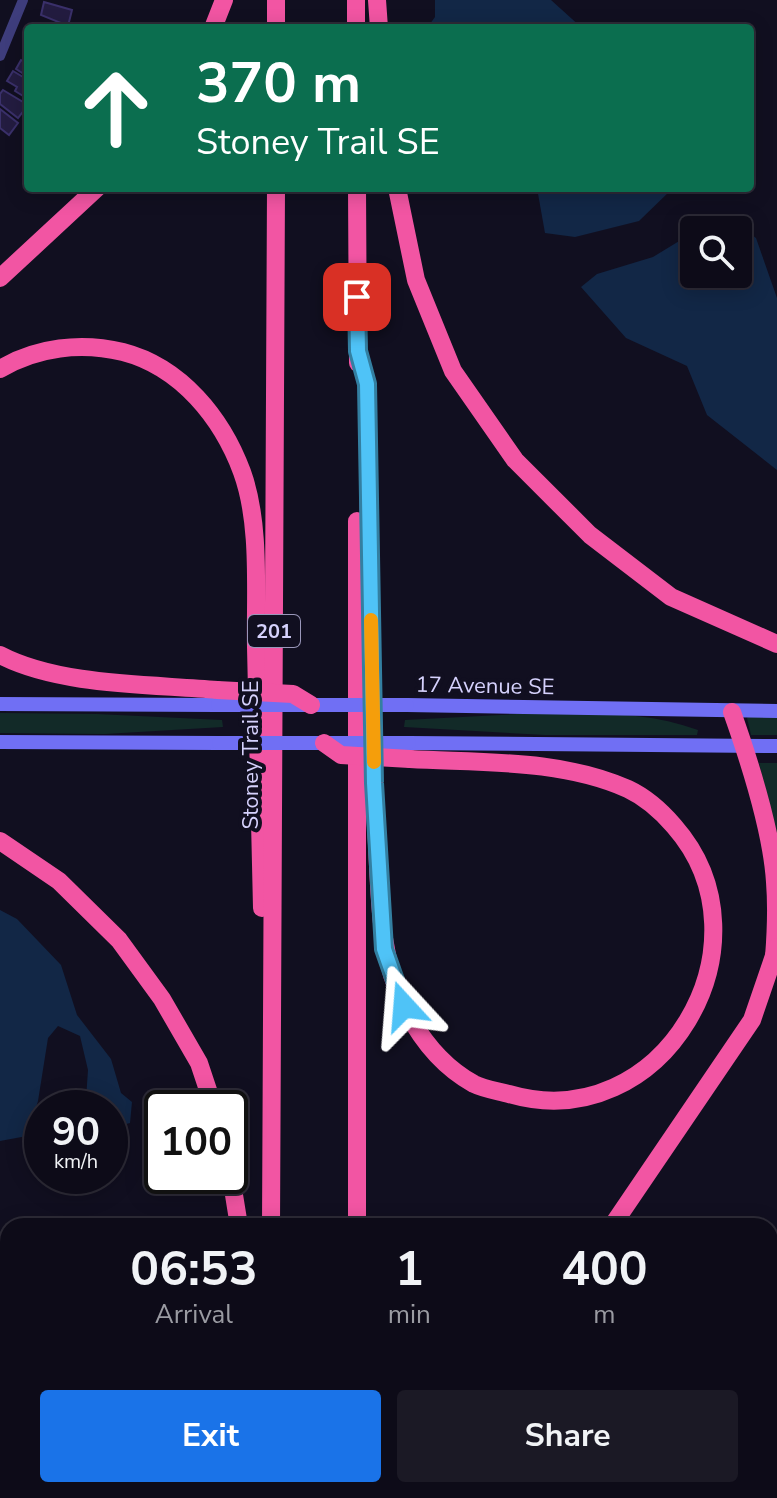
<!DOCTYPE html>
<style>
:root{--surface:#0d0b18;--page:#1b1925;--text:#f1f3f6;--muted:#9a9ba2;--line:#2d2b37;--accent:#1a73e8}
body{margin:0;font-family:"Nunito Sans",sans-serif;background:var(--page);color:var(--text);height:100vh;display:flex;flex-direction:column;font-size:30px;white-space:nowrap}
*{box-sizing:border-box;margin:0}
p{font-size:26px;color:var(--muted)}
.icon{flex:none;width:44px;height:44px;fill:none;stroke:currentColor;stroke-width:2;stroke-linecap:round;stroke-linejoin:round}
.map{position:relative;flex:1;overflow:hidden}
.sheet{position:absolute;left:0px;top:1218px;width:778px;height:280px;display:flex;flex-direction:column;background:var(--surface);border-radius:24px 24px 0 0;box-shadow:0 4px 20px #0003,0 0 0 2px var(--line)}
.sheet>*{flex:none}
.guide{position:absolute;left:24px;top:24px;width:730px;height:168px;border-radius:8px;box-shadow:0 4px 20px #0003,0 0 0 2px var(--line);background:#0b6e4f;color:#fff;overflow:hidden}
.fabs{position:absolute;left:680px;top:216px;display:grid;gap:16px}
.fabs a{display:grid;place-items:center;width:72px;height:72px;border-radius:8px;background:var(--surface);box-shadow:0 4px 20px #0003,0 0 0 2px var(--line);font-size:40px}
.speed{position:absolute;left:24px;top:1090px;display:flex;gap:16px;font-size:40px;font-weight:700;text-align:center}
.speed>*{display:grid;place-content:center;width:104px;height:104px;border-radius:50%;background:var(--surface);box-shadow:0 4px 20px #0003,0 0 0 2px var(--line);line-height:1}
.speed small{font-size:20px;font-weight:400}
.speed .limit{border:4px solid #111;border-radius:12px;background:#fff;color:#111}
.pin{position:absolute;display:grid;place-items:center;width:68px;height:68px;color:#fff;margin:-34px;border-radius:16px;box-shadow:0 4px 12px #0006}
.me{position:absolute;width:88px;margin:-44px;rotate:341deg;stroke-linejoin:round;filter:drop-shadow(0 0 6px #0008)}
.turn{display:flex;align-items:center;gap:28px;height:168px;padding:0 40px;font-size:36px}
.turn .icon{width:104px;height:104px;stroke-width:2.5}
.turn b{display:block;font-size:56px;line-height:68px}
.eta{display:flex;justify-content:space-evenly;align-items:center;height:136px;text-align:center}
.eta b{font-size:48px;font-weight:700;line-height:56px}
.button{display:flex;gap:16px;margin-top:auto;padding:16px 40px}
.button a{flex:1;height:92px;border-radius:8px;background:var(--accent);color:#fff;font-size:32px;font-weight:700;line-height:92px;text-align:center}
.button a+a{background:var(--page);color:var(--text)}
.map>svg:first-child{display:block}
.green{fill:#122a28}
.water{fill:#122746}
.building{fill:#231c40;stroke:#3a306a;stroke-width:2}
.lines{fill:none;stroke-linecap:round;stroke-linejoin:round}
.street{stroke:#3e3d7c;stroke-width:10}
.secondary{stroke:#706ff4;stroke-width:14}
.highway{stroke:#f255a3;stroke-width:18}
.secondary-bridge{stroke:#706ff4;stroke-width:14}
.highway-bridge{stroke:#f255a3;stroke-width:18}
.route-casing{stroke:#337fa1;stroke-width:20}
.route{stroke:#4fc3f7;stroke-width:14}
.slow{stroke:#f59e0b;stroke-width:14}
.labels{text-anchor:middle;stroke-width:8;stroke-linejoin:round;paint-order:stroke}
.shield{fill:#110f20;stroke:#9a97ba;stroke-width:2}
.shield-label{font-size:20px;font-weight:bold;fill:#d5d1fc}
.street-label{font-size:22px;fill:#d5d1fc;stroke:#110f20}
</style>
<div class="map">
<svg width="777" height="1498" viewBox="0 0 777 1498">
<rect width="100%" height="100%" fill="#110f20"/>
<g class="green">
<polygon points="0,713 97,714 222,720 223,727 105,734 0,733"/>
<path d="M517 714C577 713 640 709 698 730L697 735H545L404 727 405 720Z"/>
<polygon points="751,714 777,714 777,735 751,735 747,718"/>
<polygon points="759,763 777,763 777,836"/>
</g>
<g class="water">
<polygon points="435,0 551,0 582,28 448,28 443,23 434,28 427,28 435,17"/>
<polygon points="537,188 673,188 639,221 575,237 545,233"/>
<polygon points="724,214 756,238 777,298 777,470 707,415 687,366 626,338 581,287 597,274 653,257 694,232 694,274 738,274 738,230 697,230"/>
<polygon points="0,910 17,919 61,965 77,1015 111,1059 121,1093 132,1102 130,1123 111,1128 110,1108 94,1108 86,1099 88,1070 80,1036 58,1026 48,1038 38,1101 27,1136 0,1141"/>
<rect x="111" y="1490" width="89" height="8"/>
</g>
<g class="building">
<polygon points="44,2 72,10 68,26 41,15"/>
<polygon points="21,60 28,64 27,76 16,69"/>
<polygon points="13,71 28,80 28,99 15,91 17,87 7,81"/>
<polygon points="3,90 28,105 18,118 0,104 0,94"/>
<polygon points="0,109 18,123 9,135 0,128"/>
</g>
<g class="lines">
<polyline class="street" points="0,56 23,0"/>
<g class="secondary">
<polyline points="0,704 218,705"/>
<polyline points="407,705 777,711"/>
<polyline points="0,742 219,743"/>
<polyline points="409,743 777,746"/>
</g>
<g class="highway">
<polyline points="276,0 276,28"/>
<polyline points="356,0 356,28"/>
<polyline points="377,0 379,28"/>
<polyline points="213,28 224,0"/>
<polyline points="357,188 358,363"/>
<polyline points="397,188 416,280 453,371 515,460 590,535 671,597 777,644"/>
<polyline points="0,278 97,188"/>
<path d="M358 351 367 384C370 531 368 680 376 827 380 888 377 952 405 1008 420 1038 443 1067 474 1084 484 1089 498 1091 509 1094 662 1139 777 943 674 826 662 812 645 797 628 789 561 759 482 763 410 759"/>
<path d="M0 369C37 347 81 342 123 352 181 367 222 418 242 472 261 524 255 593 256 647 258 734 260 821 262 908"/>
<path d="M0 655C59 686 150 684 217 690"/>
<path d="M732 712C749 760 772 832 775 882 777 907 776 932 774 957"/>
<polyline points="0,841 59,881 119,940 162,999 199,1063 214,1108"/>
<polyline points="230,1170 239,1226"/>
<polyline points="271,1226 276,188"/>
<polyline points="357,1226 357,521"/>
<polyline points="612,1226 752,1020 777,947"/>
<polyline points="248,1490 249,1498"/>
<polyline points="272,1490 272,1498"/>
<polyline points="356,1498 356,1490"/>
<polyline points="439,1498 443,1490"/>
</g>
<g class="secondary-bridge">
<polyline points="218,705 407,705"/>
<polyline points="219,743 409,743"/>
</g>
<g class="highway-bridge">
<polyline points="217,690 293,694 311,705"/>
<polyline points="324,743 341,755 410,759"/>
</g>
</g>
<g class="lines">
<defs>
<polyline id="route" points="357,297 358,351 367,384 374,783 384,949 404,1006"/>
</defs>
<use href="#route" class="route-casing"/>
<use href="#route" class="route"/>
<polyline class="slow" points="371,620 374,762"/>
</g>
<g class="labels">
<rect class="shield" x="248" y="615" width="52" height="32" rx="6"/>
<g class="shield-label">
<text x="274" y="638">201</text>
</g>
<g class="street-label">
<text transform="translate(485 685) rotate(1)" y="8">17 Avenue SE</text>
<text transform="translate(250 755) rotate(-90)" y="8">Stoney Trail SE</text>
</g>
</g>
</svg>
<div class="fabs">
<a><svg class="icon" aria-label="search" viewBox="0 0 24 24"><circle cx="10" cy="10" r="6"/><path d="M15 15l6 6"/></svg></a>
</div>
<div class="speed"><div>90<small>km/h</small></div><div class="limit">100</div></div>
<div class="pin" style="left:357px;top:297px;background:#d93025"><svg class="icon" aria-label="arrive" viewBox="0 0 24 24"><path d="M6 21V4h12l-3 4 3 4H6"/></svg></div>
<svg class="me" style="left:404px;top:1006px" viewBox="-20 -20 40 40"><path d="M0-17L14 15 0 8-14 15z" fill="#4fc3f7" stroke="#fff" stroke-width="4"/></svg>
<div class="guide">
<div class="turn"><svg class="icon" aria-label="ahead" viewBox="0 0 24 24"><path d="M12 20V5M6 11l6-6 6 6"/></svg><div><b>370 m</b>Stoney Trail SE</div></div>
</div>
<section class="sheet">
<div class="eta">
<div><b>06:53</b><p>Arrival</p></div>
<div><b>1</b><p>min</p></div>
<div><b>400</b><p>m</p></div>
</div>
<div class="button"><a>Exit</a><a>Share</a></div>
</section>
</div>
